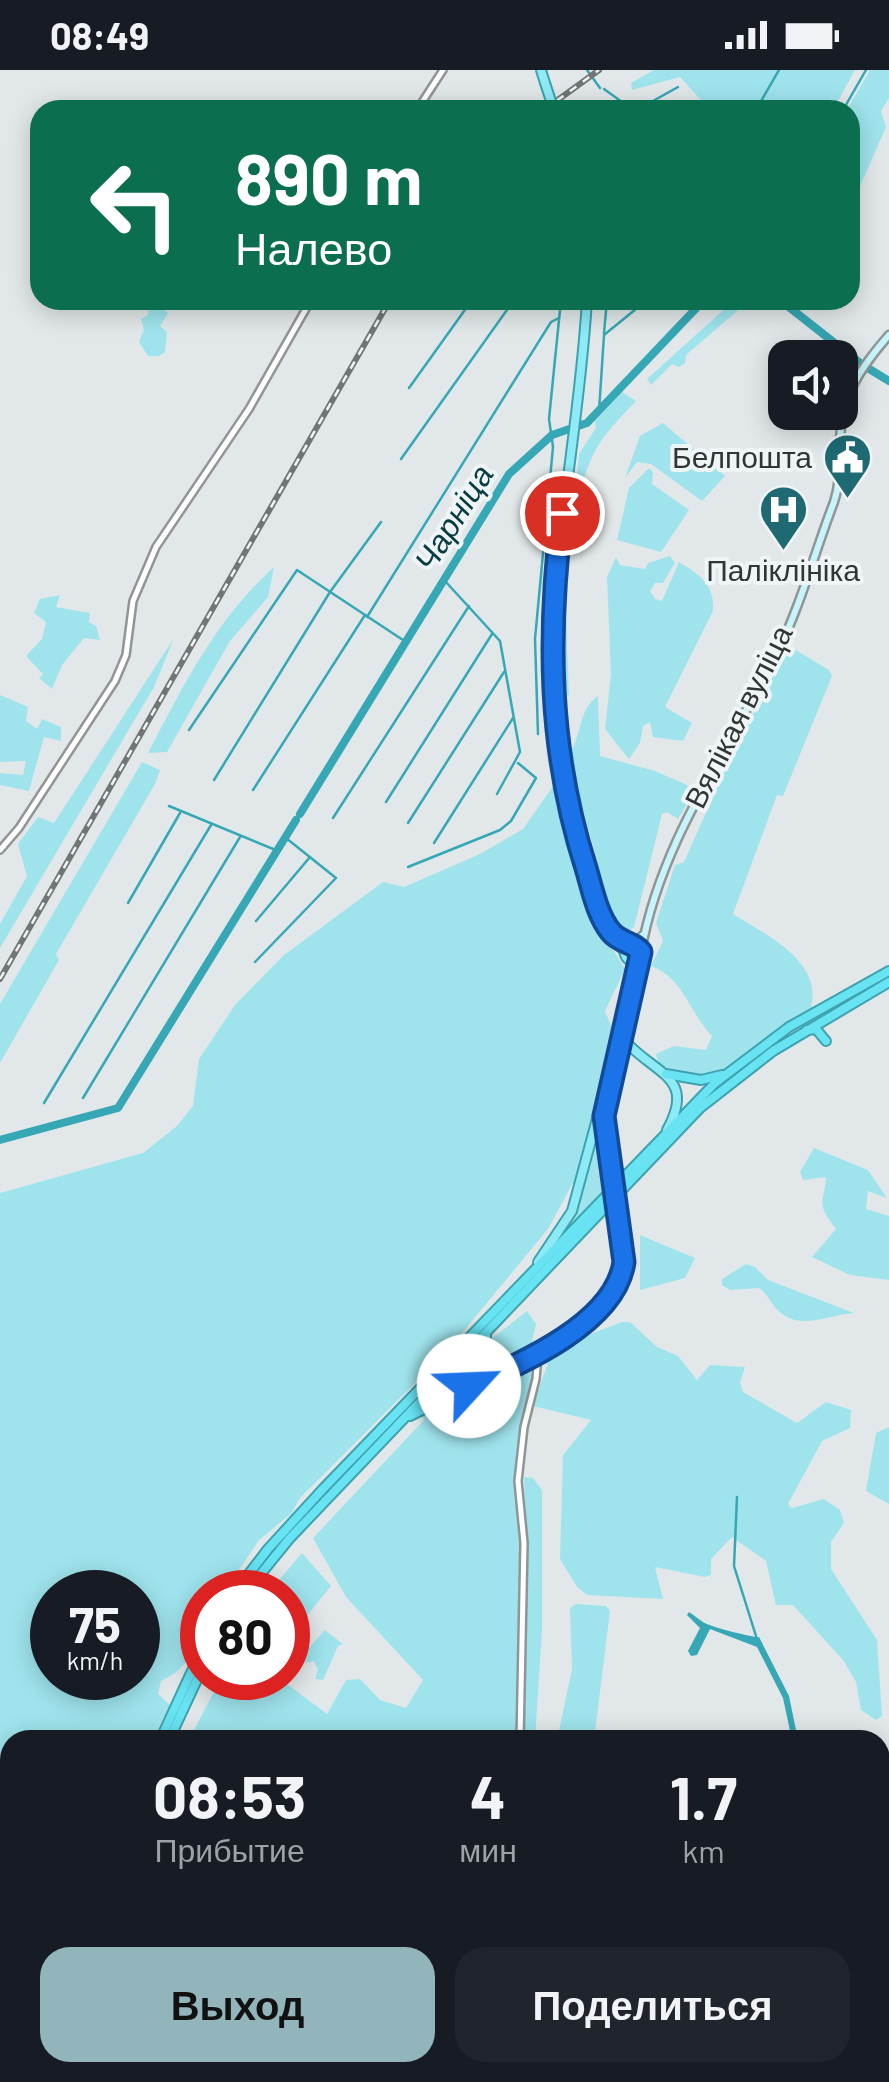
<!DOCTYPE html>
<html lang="ru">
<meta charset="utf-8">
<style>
:root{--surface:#171b24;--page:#20242c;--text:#f1f3f6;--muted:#9ea1a6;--accent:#92b5bb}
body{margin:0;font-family:Barlow,sans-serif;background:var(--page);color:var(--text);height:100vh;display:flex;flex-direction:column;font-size:38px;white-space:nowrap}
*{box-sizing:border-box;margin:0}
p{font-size:32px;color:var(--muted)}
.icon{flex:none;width:55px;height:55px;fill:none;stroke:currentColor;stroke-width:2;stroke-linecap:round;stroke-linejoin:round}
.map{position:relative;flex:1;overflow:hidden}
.side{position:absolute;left:0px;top:1660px;width:890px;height:352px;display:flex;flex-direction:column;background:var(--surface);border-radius:30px 30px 0 0;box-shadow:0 5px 25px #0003}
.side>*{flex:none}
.top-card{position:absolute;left:30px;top:30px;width:830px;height:210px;border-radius:30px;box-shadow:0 5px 25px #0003;background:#0b6e4f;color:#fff;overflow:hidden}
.fabs{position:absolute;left:768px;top:270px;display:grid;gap:20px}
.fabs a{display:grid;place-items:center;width:90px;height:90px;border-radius:20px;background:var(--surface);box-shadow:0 5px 25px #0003;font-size:50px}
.speed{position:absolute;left:30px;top:1500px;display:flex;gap:20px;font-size:50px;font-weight:700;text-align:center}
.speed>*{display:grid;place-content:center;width:130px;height:130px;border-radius:50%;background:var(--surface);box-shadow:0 5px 25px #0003;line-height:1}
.speed small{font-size:25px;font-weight:400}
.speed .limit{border:15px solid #d22;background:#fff;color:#111}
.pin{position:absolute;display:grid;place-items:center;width:85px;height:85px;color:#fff;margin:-42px;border:5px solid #fff;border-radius:50%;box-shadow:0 2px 10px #0007}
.me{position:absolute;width:110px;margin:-55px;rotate:65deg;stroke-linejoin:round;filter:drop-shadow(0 0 8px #0008)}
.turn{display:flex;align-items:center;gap:35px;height:210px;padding:0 40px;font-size:45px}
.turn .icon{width:130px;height:130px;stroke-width:2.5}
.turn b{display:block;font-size:70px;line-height:85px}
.eta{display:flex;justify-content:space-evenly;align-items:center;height:170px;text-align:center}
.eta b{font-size:60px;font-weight:700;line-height:70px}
.cta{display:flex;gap:20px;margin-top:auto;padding:20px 40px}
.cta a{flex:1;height:115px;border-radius:30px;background:var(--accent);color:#111;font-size:40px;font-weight:700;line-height:115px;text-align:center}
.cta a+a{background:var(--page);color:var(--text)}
.status{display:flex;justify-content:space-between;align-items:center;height:70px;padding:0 50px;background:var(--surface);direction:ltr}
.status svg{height:28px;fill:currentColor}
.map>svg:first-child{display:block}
.green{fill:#9fe4ed;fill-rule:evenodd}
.water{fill:#36a7b5}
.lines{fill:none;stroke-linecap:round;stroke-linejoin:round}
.stream{stroke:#36a7b5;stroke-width:2.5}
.river{stroke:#36a7b5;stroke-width:8}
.tertiary-casing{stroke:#909596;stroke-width:10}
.secondary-casing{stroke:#909596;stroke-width:11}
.primary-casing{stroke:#3da2ae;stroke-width:12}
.trunk-casing{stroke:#3da2ae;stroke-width:12}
.tertiary{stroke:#fff;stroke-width:5}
.secondary{stroke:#c7f4fa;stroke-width:6}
.primary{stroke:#8eeaf5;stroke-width:8}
.trunk{stroke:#68e3f2;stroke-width:8}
.rail-casing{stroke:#717575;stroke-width:6}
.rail{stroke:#eff5f6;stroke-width:2.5;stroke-dasharray:8;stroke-linecap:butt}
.primary-bridge-casing{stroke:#3da2ae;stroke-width:12;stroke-linecap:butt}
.primary-bridge{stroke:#8eeaf5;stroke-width:8}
.route-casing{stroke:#114b97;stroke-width:25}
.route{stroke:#1a73e8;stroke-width:18}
.labels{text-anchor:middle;stroke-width:8;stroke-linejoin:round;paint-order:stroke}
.poi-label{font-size:30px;fill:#323535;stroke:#eff5f6;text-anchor:end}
.street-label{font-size:30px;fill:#323535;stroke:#eff5f6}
.water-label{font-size:32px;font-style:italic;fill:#083c42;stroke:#eff5f6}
</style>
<div class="status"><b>08:49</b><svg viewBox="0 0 49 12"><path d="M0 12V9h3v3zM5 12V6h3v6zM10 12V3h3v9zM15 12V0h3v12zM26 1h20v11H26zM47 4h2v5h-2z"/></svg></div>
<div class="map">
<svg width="889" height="2012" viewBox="0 0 889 2012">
<rect width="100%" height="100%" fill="#e2e8e9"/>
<g class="green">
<polygon points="654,0 855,0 833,40 710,40 680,7 632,20 631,13"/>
<polygon points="870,0 889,0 889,28 881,41 886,57 850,139 850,40 847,40"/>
<polygon points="728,230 750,230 686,285 685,293 679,297 672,294 651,315 647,309 729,235"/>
<polygon points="149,236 160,236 168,243 160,256 167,262 165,282 159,286 148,286 139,272 144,260 141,249 148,245"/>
<path d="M622 322 636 331C621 347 603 364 593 385 559 459 566 547 569 625L558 627V539L566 447 576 416 579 384 596 358 595 351Z"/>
<polygon points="663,353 725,406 702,431 651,394 637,392 625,408 640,366"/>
<polygon points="649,398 653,402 652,414 689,440 661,482 617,470 629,418"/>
<path d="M670 486 675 493 663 513H655L650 521 655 529 662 531 679 492C700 505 715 515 713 541L665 637 692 653 683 671 653 667 650 652 643 656 640 673 629 689 605 659 611 604 607 507 616 487 620 495 645 499 648 493Z"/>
<path d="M274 497 268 527 230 571 167 682 148 683C185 613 214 552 274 497Z"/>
<polygon points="60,525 56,537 90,543 89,552 96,556 100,570 84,568 62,595 52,619 39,608 43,604 26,586 42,569 46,552 34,543 40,529"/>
<polygon points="174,568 154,617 0,878 0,854 27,806 18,774 38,747 54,753"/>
<path d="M789 576 829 600 832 606 783 726 777 725 733 844C763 863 823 891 811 936L817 938 715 1006H688L659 995 656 984 674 976 706 980 712 966C691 945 683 907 651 896L663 871 656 853 675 795 684 792 738 671Z"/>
<polygon points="0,625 28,637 26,651 37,659 42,649 61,657 61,671 44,667 29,721 0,715 0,703 23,705 26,691 0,692"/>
<path d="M598 626 600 686 655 701 696 719 678 749 667 742 662 744 634 857 626 863 615 850 608 830 568 686C582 669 577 640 598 626Z"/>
<polygon points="142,692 160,700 155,714 56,884 59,890 0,993 0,934"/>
<path d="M556 712C572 780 587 840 625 899L605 941 611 956 581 1098 548 1159 447 1281 300 1428 291 1444 259 1470 224 1522H202C202 1560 199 1594 161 1611L158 1624 170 1635 152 1670H10V1943L0 1956V1123L143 1083 177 1056 193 1036 199 989 235 935 284 885 383 812 404 817 480 784 523 759ZM52 1522H138V1608H52Z"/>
<polygon points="600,1044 606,1098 597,1100 607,1116 567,1158 579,1127"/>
<path d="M814 1078 868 1100 887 1128 868 1121 866 1139 889 1146V1210L850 1205 812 1187 836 1159C815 1132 824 1134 826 1107L803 1110 800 1102Z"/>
<polygon points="640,1165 695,1188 685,1208 640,1220"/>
<path d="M746 1194 755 1197 768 1210 854 1243C829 1245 801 1260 781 1243 771 1235 769 1225 759 1218L730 1220 722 1215V1209Z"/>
<polygon points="527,1241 536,1254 531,1277 501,1289 496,1287 490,1270"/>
<polygon points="622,1252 630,1252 657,1277 678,1286 697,1310 710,1295 745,1297 740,1312 743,1322 797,1353 826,1332 851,1340 850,1358 822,1371 788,1434 792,1438 824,1429 840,1440 844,1453 831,1472 831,1499 877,1570 882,1646 876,1650 861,1640 856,1612 843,1590 793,1535 776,1535 766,1491 732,1467 711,1489 711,1505 705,1507 655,1497 663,1529 587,1525 577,1517 560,1489 563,1385 591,1350 533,1336 549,1290 588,1265"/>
<polygon points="475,1278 482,1295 498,1301 423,1333"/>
<polygon points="524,1295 535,1298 522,1351 514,1414 522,1487 516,1670 189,1670 221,1608 279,1608 327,1644 346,1610 360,1609 380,1630 406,1638 423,1610 346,1527 313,1468 424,1350 421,1344"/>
<polygon points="889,1357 889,1434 866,1421 876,1363"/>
<path d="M524 1407 533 1408 542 1420V1560L535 1670H526C520 1583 528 1495 524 1407Z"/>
<polygon points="302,1483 331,1516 288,1569 288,1522 269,1522"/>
<polygon points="576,1534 606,1536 610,1541 594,1670 557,1670 572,1599 570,1538"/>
<polygon points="325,1560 343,1574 338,1576 323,1610 315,1609 318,1600 314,1591 305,1593 308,1579"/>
<polygon points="889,1846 889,2012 835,2012 836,2003 880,2002 880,1882"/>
<polygon points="10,1999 10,2002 704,2002 706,2012 0,2012"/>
</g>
<path class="water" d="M689 1542C694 1545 698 1549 703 1552 707 1556 754 1568 759 1567L789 1626 798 1670H792L783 1628 757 1577 710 1559 697 1585 691 1586 688 1581 700 1558 687 1545Z"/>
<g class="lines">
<g class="stream">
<polyline points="587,0 600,18"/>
<polyline points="604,19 622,32 623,40"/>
<polyline points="637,40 678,17"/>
<polyline points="756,40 779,0"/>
<polyline points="843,40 866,0"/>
<polyline points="372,234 376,234"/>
<polyline points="390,236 392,236"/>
<polyline points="604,263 607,230"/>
<polyline points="409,318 472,230"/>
<polyline points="599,341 604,265 647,230"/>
<polyline points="401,389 514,230"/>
<polyline points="445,511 500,571 520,682 497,724"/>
<polyline points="367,547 551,252 559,248"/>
<polyline points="189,660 297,500 406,572"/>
<polyline points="538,664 535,569 553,377 549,349 561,230"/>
<polyline points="214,710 330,522 381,452"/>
<polyline points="253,720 365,545"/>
<polyline points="386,732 492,564"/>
<polyline points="169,736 278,781"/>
<polyline points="333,748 469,536"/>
<polyline points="408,753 504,602"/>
<polyline points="434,773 513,648"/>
<polyline points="408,797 500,760 511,751 536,708 518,693"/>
<polyline points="128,833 180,743"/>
<polyline points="256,851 310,787"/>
<polyline points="255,892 336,808 286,768"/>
<polyline points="83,1028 240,767"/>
<polyline points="44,1033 211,755"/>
<polyline points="737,1427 734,1496 756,1566"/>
</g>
<g class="river">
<polyline points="780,230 860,293"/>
<polyline points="866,297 889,311"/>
<polyline points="300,744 509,404 552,365 587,353 704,230"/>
<polyline points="0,1070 118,1038 296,750"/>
</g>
<defs>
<g id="tertiary">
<polyline points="417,40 443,0"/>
<polyline points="0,780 19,758 115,611 126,585 133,531 156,477 249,339 311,230"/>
<polyline points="520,1670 524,1473 518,1411 524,1357 536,1309 538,1286"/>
<polyline points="635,2002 639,2012"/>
</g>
<g id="secondary">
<polyline points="632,875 643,865"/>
<path d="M641 882C660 772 728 681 777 583 801 535 815 481 834 432 841 411 839 391 840 369 841 326 861 297 889 265"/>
</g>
<g id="primary">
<polyline points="541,0 545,13"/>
<path d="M587 230C576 418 525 567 574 758 585 802 599 845 625 883"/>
<circle cx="633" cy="883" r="8"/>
<path d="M624 959 627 973C657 1005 696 1008 667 1060"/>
<polyline points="610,1098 605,1035 639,887"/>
<polyline points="538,1192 572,1141 602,1030"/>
<path d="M486 1266 479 1279 482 1290 500 1299C540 1289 613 1242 623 1200 627 1182 622 1164 619 1146"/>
</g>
<g id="trunk">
<polyline points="807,960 816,959 826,971"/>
<polyline points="666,1004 701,1010 722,1005"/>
<polyline points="410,1346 510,1297"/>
<polyline points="235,1522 268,1479 322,1420 715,1013 789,957 889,901"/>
<polyline points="246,1522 290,1468 700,1038 773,981 889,912"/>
<polyline points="160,1670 202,1579"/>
<polyline points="169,1670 202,1599"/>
<polyline points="0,1964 10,1950"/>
<polyline points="0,1979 10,1965"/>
</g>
</defs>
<use href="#tertiary" class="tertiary-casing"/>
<use href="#secondary" class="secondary-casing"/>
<use href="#primary" class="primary-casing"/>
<use href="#trunk" class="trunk-casing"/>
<use href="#tertiary" class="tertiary"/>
<use href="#secondary" class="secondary"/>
<use href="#primary" class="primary"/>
<use href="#trunk" class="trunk"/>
<defs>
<g id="rail">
<polyline points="544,40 599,0"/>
<polyline points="0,909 390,230"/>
</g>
</defs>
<use href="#rail" class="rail-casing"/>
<use href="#rail" class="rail"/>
<defs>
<g id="primary-bridge">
<polyline points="545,13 554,40"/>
<polyline points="610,1098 619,1146"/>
</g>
</defs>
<use href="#primary-bridge" class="primary-bridge-casing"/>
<use href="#primary-bridge" class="primary-bridge"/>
</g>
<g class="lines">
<defs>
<path id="route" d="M469 1316C520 1294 615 1254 624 1192L604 1046 641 882C634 872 620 873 611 862 597 845 592 818 586 798 548 680 547 565 562 443"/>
</defs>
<use href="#route" class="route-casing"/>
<use href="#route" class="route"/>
</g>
<defs>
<symbol id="civic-pin" viewBox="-11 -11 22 30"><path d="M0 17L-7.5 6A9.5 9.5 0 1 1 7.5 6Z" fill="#1e6972" stroke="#eff5f6"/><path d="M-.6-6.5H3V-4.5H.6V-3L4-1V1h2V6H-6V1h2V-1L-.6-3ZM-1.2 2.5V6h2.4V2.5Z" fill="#fff"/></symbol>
<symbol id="hospital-pin" viewBox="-11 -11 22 30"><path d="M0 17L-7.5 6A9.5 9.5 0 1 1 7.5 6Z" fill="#1e6972" stroke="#eff5f6"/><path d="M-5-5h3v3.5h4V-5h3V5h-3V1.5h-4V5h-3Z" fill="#fff"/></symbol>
</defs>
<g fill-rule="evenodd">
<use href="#civic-pin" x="820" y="360" width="55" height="75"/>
<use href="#hospital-pin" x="756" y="412" width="55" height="75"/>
</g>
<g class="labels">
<g class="poi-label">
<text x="812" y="398">Белпошта</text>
<text x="783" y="511" text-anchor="middle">Паліклініка</text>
</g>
<g class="street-label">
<text transform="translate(739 647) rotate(-63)" y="10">Вялікая вуліца</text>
</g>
<g class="water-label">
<text transform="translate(454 448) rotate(-58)" y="11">Чарніца</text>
</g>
</g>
</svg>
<div class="fabs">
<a><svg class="icon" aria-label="sound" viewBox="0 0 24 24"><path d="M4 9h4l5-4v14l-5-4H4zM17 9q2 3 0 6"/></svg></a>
</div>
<div class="speed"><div>75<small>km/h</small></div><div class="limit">80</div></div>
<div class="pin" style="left:562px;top:443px;background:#d93025"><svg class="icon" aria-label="arrive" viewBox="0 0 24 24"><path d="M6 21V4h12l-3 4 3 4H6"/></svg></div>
<svg class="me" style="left:469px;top:1316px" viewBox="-20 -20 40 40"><circle r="19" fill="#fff"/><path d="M0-13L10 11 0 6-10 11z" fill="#1a73e8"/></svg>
<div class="top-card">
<div class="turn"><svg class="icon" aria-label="left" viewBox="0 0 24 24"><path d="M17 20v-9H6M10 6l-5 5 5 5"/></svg><div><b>890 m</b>Налево</div></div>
</div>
<section class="side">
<div class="eta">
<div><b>08:53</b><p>Прибытие</p></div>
<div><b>4</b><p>мин</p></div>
<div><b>1.7</b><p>km</p></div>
</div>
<div class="cta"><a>Выход</a><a>Поделиться</a></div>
</section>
</div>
